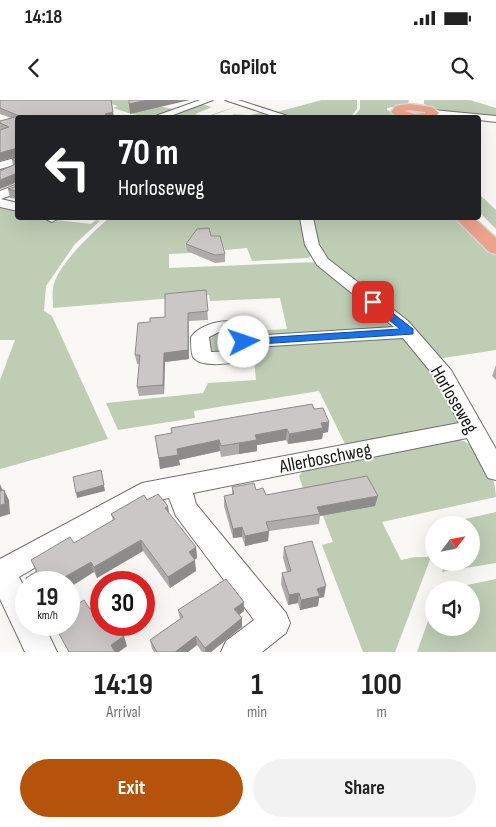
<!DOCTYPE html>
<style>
:root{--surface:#fff;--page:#f2f2f2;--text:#222;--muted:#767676;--accent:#b45309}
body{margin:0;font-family:"Sofia Sans Condensed",sans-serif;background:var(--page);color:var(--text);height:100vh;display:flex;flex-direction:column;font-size:19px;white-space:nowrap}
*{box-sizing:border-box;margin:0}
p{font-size:16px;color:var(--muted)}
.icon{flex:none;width:28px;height:28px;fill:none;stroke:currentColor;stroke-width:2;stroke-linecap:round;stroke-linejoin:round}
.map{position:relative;height:552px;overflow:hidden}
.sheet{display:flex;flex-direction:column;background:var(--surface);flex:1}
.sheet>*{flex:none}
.banner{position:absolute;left:15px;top:15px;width:466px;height:105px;border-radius:5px;box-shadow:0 5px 20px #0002;background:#202124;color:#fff;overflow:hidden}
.needle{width:32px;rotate:58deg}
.fabs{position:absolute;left:425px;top:416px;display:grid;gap:10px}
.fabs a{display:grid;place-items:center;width:55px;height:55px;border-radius:50%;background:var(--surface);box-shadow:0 5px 20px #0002;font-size:25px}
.speed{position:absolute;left:15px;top:471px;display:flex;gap:10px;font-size:25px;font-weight:700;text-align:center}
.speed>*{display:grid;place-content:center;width:65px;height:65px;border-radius:50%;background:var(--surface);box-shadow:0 5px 20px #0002;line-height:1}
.speed small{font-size:12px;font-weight:400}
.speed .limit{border:8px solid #d22;background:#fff;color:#111}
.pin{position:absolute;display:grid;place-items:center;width:42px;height:42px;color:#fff;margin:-21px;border-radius:10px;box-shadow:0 2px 8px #0006}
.me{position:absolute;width:55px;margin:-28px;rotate:86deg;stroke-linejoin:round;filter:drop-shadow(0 0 4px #0008)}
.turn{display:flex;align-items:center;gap:18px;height:105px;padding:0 20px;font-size:22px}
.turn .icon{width:65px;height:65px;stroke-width:2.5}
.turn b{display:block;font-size:35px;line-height:42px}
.eta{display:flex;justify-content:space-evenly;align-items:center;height:85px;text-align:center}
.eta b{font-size:30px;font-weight:700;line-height:35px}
.cta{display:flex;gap:10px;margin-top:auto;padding:10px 20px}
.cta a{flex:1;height:58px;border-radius:30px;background:var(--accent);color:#fff;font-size:20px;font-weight:700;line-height:58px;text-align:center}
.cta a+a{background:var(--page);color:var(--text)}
.status{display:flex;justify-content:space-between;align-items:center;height:35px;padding:0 25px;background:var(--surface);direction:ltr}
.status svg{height:14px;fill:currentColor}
header{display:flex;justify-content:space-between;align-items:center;height:65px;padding:0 20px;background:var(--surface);font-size:22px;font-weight:700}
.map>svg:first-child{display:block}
.green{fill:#bfcdb5}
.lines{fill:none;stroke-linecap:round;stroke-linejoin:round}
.minor-casing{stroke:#706f6c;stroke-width:2}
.major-casing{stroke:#d5d5d5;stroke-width:3}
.minor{fill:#fff;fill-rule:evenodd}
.major{fill:#eca38c;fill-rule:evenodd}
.wall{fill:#afabaa}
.shaded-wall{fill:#8e8b8b}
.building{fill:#cbc7c6;stroke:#8e8b8b}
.route{fill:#1a73e8;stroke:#114b97}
.labels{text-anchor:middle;stroke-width:4;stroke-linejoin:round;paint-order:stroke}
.street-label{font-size:19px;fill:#141413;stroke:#fff}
</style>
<div class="status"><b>14:18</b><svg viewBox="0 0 49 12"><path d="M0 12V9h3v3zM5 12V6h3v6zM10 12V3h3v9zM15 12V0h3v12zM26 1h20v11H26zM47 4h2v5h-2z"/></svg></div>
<header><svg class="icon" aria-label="back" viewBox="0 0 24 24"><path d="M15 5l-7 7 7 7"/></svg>GoPilot<svg class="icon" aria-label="search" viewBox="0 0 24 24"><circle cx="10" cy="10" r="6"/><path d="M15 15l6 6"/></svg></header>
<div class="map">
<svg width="496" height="552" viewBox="0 0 496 552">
<rect width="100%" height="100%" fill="#f9f8f5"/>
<g class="green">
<path d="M98 0H129L173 9C153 22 135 15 113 8L118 6Z"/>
<polygon points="322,0 357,0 357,9 350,18 293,17 277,12"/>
<polygon points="360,0 409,0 407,5 387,8 387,10 403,17 353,18 360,9"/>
<polygon points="424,0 470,0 496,8 496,18 437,11 424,4"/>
<polygon points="201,4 212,7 195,14 208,16 243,4 211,16 231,17 233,14 250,15 266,11 287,18 157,18"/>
<polygon points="479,94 496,110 496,129 479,112"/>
<polygon points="0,107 17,111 18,118 41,118 91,124 96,120 100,121 75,144 46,186 44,211 52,216 108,339 0,369 0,280 15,240 0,240"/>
<path d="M109 118H303L312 155 308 158 252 161 247 148 225 150 222 142 190 143 191 153 169 154V168L316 162 397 225 392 229 257 237 249 231 287 229 280 198 210 201 209 195 53 208C53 202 52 195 53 188 56 166 93 132 109 118Z"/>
<polygon points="311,118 459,118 496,151 496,250 437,259 337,171 317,146"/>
<polygon points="229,231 234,232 238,251 211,254 207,235 213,232"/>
<polygon points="404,237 427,259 461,323 346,346 319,291 194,311 195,318 118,330 106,303 203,293 208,283 256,280 253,250 255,247"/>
<path d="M456 339C480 342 496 376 496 397L382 422 401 460 415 457H431L395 552H363L322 445 333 442 312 387 303 388 299 376 303 371Z"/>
<polygon points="496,412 496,463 442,472 444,463 471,462 471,425 451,425 456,421"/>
<polygon points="496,479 496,552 417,552 434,504 434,528 471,528 471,490 443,490"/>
</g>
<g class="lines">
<defs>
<g id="minor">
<polygon points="200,0 213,0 165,18 150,18"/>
<polygon points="225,0 238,0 294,18 279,18"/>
<polygon points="433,10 496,16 496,22 479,20 479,18 430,15 428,13"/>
<polygon points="18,57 18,64 0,69 0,62"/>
<polygon points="18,84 18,93 1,99 18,103 18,111 0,107 0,91"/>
<polygon points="44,118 59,118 52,122"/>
<path d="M300 118H313L319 145 328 159 408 221 451 270 496 349V380L488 378 467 338 193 393 196 404 286 513 290 523 286 533 262 552H221L226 541 254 520 176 416 169 398 148 402 19 477 26 491V525H44L57 552H25L0 499V459L142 383 459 323 435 277 403 238 254 247 247 260C235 263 201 269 193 257 191 252 191 243 191 237 202 221 244 212 251 236L394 227 317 165 305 145ZM219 232 233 235 236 248 234 251 211 252 209 237Z"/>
</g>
<g id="major">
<path d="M409 4 432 7 439 13 434 18H399L391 12 396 6ZM409 10 425 12V13L415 14 404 11Z"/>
<polygon points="455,118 474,118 496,138 496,154 489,152"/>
</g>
</defs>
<use href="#minor" class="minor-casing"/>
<use href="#major" class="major-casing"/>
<use href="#minor" class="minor"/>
<use href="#major" class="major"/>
</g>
<g class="wall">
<polygon points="0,0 111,0 114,18 18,18 17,56 0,61 2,30 0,29 0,21 11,18 0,14"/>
<polygon points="18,58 18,82 0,89 13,65 12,59"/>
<polygon points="18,83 18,99 10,98 8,89 17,86"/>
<polygon points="211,136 225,154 225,162 215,163 187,151 186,144"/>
<polygon points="206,190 208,220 189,221 189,259 165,262 164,294 139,296 137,287 139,264 137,264 135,255 150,222 165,217"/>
<polygon points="496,265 496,280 492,276"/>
<polygon points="314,309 329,322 328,332 323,333 322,339 288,344 286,340 257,345 257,351 221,357 220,351 179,360 180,365 160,369 155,336 172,333 171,328"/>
<polygon points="232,387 256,390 266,395 375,406 320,416 319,424 269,431 268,441 245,446 242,437 233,438 224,406 224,396 232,394"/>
<polygon points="147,400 169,413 196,447 197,458 194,460 196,471 170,488 143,451 97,478 94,472 36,472 31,460 74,443 113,421 111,414"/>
<polygon points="284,447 324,497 319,498 318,506 300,510 298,503 288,505 281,484 282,473 287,472 283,458"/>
<polygon points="178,510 244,511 239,515 242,527 211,552 202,552 197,545 188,552 154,552 152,549 150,540 180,519"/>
</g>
<g class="shaded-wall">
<polygon points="148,0 190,0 130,14 129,4"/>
<polygon points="113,12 114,18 106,18 105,14"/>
<polygon points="17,48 18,56 0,61 0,53"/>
<polygon points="15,74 17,82 0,89 0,80"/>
<polygon points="188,213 189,259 165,262 164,294 163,285 164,253"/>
<polygon points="329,322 328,332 323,333 322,339 288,344 289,334 321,323"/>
<polygon points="287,329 286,340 257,345 257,351 239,354 239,343 255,335"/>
<polygon points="219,340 220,351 179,360 180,365 160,369 159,358 177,349"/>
<polygon points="101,370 105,391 77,398 76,393"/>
<polygon points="0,384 3,391 4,390 9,400 10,414 0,417"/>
<polygon points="378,396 375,406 320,416 320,414 317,407"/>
<polygon points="168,406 170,417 165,408"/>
<polygon points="242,427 242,437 233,438 233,429"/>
<polygon points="269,431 268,441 245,446 245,436"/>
<polygon points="141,440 143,451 97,478 94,467"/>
<polygon points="196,447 197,458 190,462 189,452"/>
<polygon points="195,460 196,471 170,488 168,477"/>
<polygon points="91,462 94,472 69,488 69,482 56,482"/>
<polygon points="326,486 324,497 319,498 318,506 300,510 301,500 317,489"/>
<polygon points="299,493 298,503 288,505 289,495"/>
<polygon points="244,502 244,511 235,518 234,509"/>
<polygon points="242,518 242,527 211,552 205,552 205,548"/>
<polygon points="124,536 127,546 119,552 113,552 111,545"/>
<polygon points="196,536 197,545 188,552 175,552"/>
</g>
<g class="building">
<polygon points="0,0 111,0 113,12 105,14 111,17 107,18 18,18 18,56 17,48 0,53 0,30 9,27 0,23 0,21 19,16 0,8"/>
<polygon points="129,0 148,0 129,4"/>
<polygon points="18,58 18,62 12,59"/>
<polygon points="18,63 18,76 15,74 0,80 0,71"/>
<polygon points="18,83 18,92 8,89 17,86"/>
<polygon points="209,128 211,136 220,136 225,154 215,155 186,144 197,129"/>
<polygon points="206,190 208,211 188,213 188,250 164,253 163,285 137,287 140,255 135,255 138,223 150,222 150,218 165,217 165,194"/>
<polygon points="312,304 314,309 323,308 329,322 321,323 323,328 289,334 287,329 255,335 257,340 221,346 219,340 177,349 178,355 159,358 155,336 172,333 171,328"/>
<polygon points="101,370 104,385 76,393 73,377"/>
<polygon points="367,376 378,396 317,407 320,414 266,422 269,431 245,436 242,427 233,429 224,396 234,394 232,387 254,383 256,390 263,388 266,395"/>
<polygon points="0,388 0,391 4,390 5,404 0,405"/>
<polygon points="158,394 168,406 165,408 196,447 189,452 195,460 168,477 141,440 94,467 91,462 56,482 28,482 26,478 37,471 31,460 70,437 74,443 115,419 111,414 144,395 147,400"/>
<polygon points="312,441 326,486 317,489 320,496 301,500 299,493 289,495 282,473 291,471 284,447"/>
<polygon points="226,479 244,502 234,509 242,518 205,548 196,536 175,552 157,552 150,540 183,517 178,510"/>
<polygon points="84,500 90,509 99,504 101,508 101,525 118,525 124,536 111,545 115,552 69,552 57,530 65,525 69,525 69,510"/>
</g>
<polygon class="route" points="370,200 376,200 413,229 413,234 244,245 238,242 244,239 400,229 370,204"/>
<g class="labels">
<g class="street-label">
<text transform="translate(455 299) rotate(60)" y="7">Horloseweg</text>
<text transform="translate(325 357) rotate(-11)" y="7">Allerboschweg</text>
</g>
</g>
</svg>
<div class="fabs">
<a><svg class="needle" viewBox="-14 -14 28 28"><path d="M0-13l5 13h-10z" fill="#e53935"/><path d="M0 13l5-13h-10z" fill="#767676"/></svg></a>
<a><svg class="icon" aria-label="sound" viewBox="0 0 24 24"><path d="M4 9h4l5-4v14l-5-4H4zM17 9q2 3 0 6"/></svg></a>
</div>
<div class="speed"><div>19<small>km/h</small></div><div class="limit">30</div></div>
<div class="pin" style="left:373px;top:202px;background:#d93025"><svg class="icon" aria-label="arrive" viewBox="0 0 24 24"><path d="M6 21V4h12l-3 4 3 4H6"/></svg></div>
<svg class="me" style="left:244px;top:242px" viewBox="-20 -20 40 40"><circle r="19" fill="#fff"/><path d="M0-13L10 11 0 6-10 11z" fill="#1a73e8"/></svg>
<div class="banner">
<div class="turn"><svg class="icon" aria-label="left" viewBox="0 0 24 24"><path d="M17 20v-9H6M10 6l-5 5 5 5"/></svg><div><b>70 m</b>Horloseweg</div></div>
</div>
</div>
<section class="sheet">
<div class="eta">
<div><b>14:19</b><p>Arrival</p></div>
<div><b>1</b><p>min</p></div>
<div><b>100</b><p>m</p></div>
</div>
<div class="cta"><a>Exit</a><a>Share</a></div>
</section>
